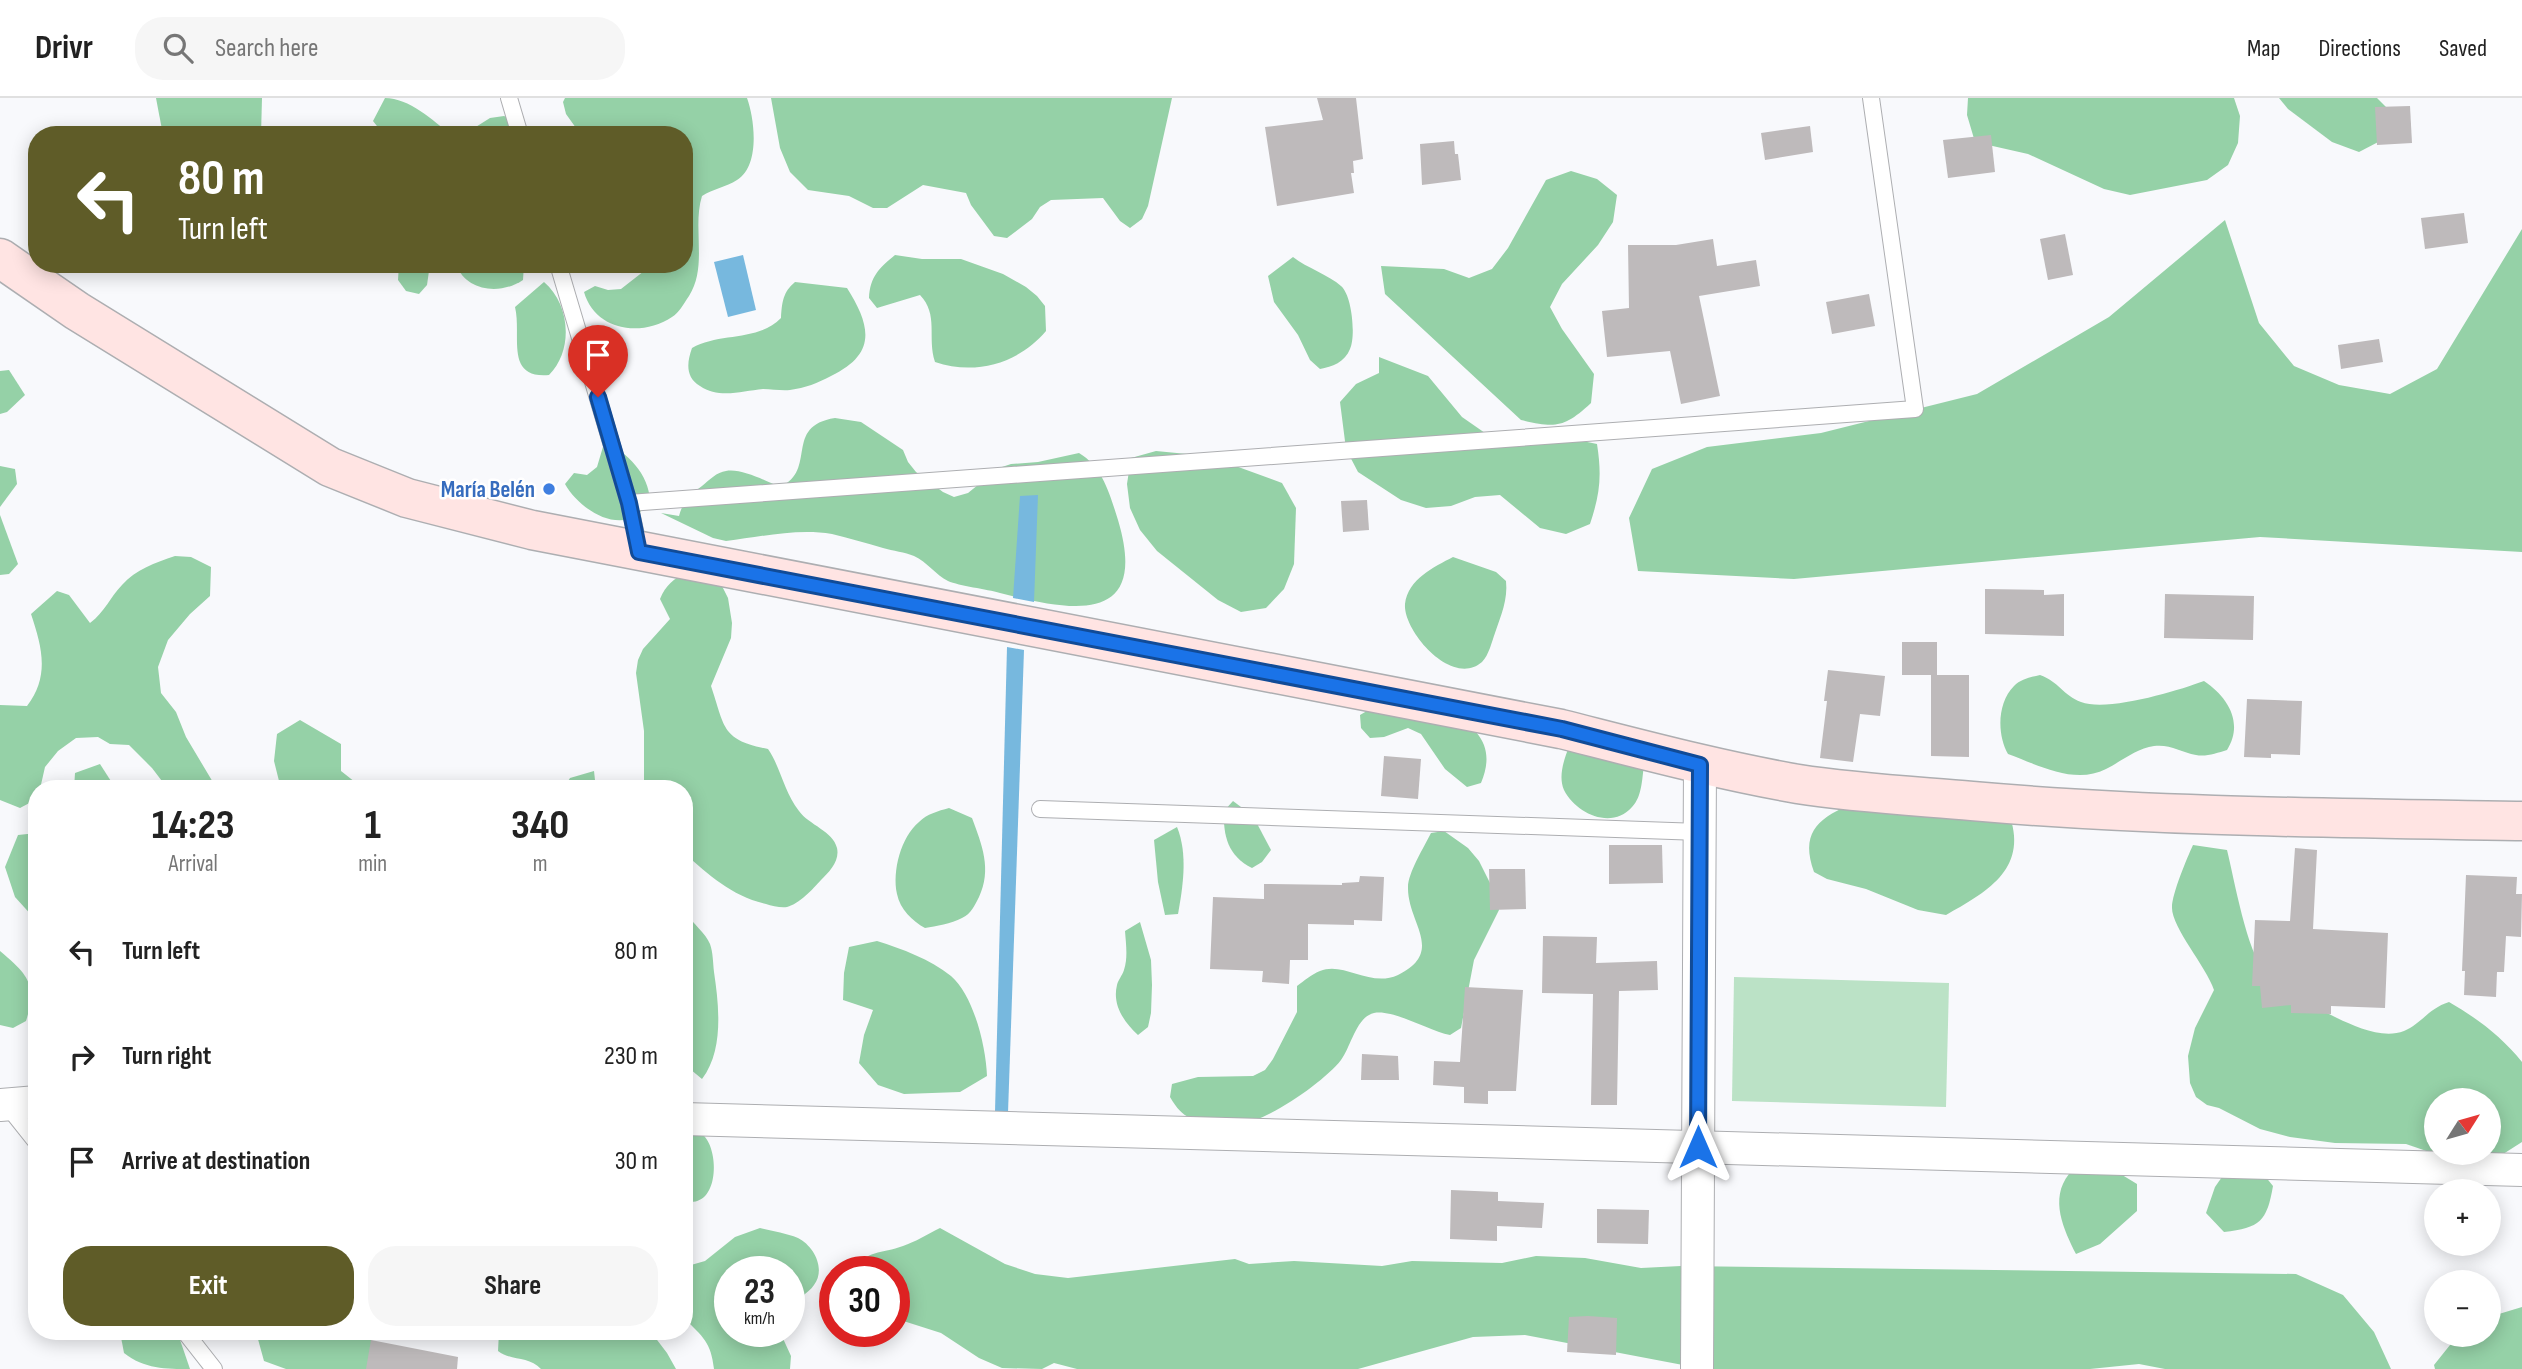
<!DOCTYPE html>
<meta charset="utf-8">
<style>
:root{--surface:#fff;--page:#f6f6f6;--text:#222;--muted:#767676;--line:#e0e0e0;--accent:#5f5c28}
body{margin:0;font-family:"Sofia Sans Condensed",sans-serif;background:var(--page);color:var(--text);height:100vh;display:flex;flex-direction:column;font-size:26px;white-space:nowrap}
*{box-sizing:border-box;margin:0}
p{font-size:23px;color:var(--muted)}
.icon{flex:none;width:38px;height:38px;fill:none;stroke:currentColor;stroke-width:2;stroke-linecap:round;stroke-linejoin:round}
.map{position:relative;flex:1;overflow:hidden}
.sheet{position:absolute;left:28px;top:682px;width:665px;height:560px;display:flex;flex-direction:column;background:var(--surface);border-radius:28px;box-shadow:0 4px 18px #0003}
.sheet>*{flex:none}
.top-card{position:absolute;left:28px;top:28px;width:665px;height:147px;border-radius:28px;box-shadow:0 4px 18px #0003;background:#5f5c28;color:#fff;overflow:hidden}
.needle{width:46px;rotate:53deg}
.buttons{position:absolute;left:2424px;top:990px;display:grid;gap:14px}
.buttons a{display:grid;place-items:center;width:77px;height:77px;border-radius:50%;background:var(--surface);box-shadow:0 4px 18px #0003;font-size:35px}
.speed{position:absolute;left:714px;top:1158px;display:flex;gap:14px;font-size:35px;font-weight:700;text-align:center}
.speed>*{display:grid;place-content:center;width:91px;height:91px;border-radius:50%;background:var(--surface);box-shadow:0 4px 18px #0003;line-height:1}
.speed small{font-size:18px;font-weight:400}
.speed .limit{border:10px solid #d22;background:#fff;color:#111}
.pin{position:absolute;display:grid;place-items:center;width:60px;height:60px;color:#fff;margin:-72px -30px;border-radius:50% 50% 50% 0;rotate:-45deg;box-shadow:0 0 7px #0007}
.pin .icon{rotate:45deg}
.me{position:absolute;width:77px;margin:-38px;rotate:0deg;stroke-linejoin:round;filter:drop-shadow(0 0 5px #0008)}
.turn{display:flex;align-items:center;gap:24px;height:147px;padding:0 35px;font-size:32px}
.turn .icon{width:91px;height:91px;stroke-width:2.5}
.turn b{display:block;font-size:49px;line-height:60px}
.eta{display:flex;justify-content:space-evenly;align-items:center;height:119px;text-align:center}
.eta b{font-size:42px;font-weight:700;line-height:49px}
.cta{display:flex;gap:14px;margin-top:auto;padding:14px 35px}
.cta a{flex:1;height:80px;border-radius:28px;background:var(--accent);color:#fff;font-size:28px;font-weight:700;line-height:80px;text-align:center}
.cta a+a{background:var(--page);color:var(--text)}
ul{padding:0;list-style:none}
li{display:flex;align-items:center;gap:21px;height:105px;padding:0 35px}
li div{flex:1}
li b{display:block;font-size:26px}
li em{font-style:normal}
header{display:flex;align-items:center;gap:42px;box-sizing:border-box;height:98px;padding:0 35px;background:var(--surface);border-bottom:2px solid var(--line)}
header strong{font-size:33px}
nav{display:flex;gap:38px;margin-inline-start:auto;font-size:24px}
.search{width:490px;height:63px;background:var(--page);display:flex;align-items:center;gap:18px;box-sizing:border-box;padding:0 24px;border-radius:28px;color:var(--muted);font-size:26px}
.map>svg:first-child{display:block}
.green{fill:#bbe2c6}
.forest{fill:#95d1a7;fill-rule:evenodd}
.water{fill:#77b8de}
.building{fill:#bebabb}
.lines{fill:none;stroke-linecap:round;stroke-linejoin:round}
.lane-casing{stroke:#adaeb1;stroke-width:18}
.street-casing{stroke:#adaeb1;stroke-width:34}
.secondary-casing{stroke:#adaeb1;stroke-width:41}
.lane{stroke:#fff;stroke-width:16}
.street{stroke:#fff;stroke-width:32}
.secondary{stroke:#ffe4e3;stroke-width:38}
.route-casing{stroke:#114b97;stroke-width:18}
.route{stroke:#1a73e8;stroke-width:12}
.shop-dot{fill:#3f7fe0;stroke:#fff;stroke-width:2.5}
.labels{text-anchor:middle;stroke-width:5;stroke-linejoin:round;paint-order:stroke}
.shop-label{font-size:23px;font-weight:bold;fill:#366cbe;stroke:#fff;text-anchor:end}
</style>
<header>
<strong>Drivr</strong>
<div class="search"><svg class="icon" aria-label="search" viewBox="0 0 24 24"><circle cx="10" cy="10" r="6"/><path d="M15 15l6 6"/></svg>Search here</div>
<nav><a>Map</a><a>Directions</a><a>Saved</a></nav>
</header>
<div class="map">
<svg width="2522" height="1271" viewBox="0 0 2522 1271">
<rect width="100%" height="100%" fill="#f8f9fc"/>
<polygon class="green" points="1734,879 1949,885 1946,1009 1732,1003"/>
<g class="forest">
<polygon points="156,0 262,0 261,37 163,37"/>
<path d="M385 0C409 0 433 22 451 37H384L373 23Z"/>
<path d="M565 0H747C755 22 760 68 737 82 726 89 713 91 702 98 692 130 708 168 689 198 684 205 679 215 672 219 640 240 595 232 584 194L595 188 608 192 621 191 653 166H684V37H581L566 16 563 4Z"/>
<polygon points="771,0 1172,0 1148,108 1142,121 1130,130 1120,123 1103,100 1051,102 1040,109 1032,121 1007,140 994,138 971,107 966,95 923,87 887,110 873,110 849,98 808,92 790,74 780,50"/>
<polygon points="1968,0 2234,0 2240,18 2238,45 2228,67 2207,82 2130,97 2104,91 2028,56 1975,44 1967,17"/>
<polygon points="2279,0 2377,0 2390,13 2384,41 2359,54 2332,44 2288,11"/>
<polygon points="504,18 516,23 536,37 463,37 490,20"/>
<path d="M1571 73 1597 81 1617 97 1613 124 1598 147 1562 186 1550 209 1562 231 1594 276 1591 305C1564 330 1556 330 1521 322L1385 196 1381 168 1444 171 1469 180 1492 171 1508 150 1546 82Z"/>
<polygon points="2225,122 2259,225 2294,268 2339,287 2390,296 2437,271 2522,131 2522,454 2260,439 1794,481 1638,473 1629,420 1652,371 1707,349 1821,335 1977,296 2109,219"/>
<path d="M895 157 922 161H961L1003 176 1026 189 1037 198 1045 208 1046 233C1019 265 976 278 935 264 927 239 939 217 920 197L877 210 869 200C870 179 879 170 895 157Z"/>
<path d="M1293 159C1307 170 1329 177 1341 188 1352 197 1356 238 1350 251 1345 264 1332 269 1320 271L1310 262 1298 237 1274 204 1268 178Z"/>
<polygon points="399,166 430,166 427,187 419,196 406,193 398,182"/>
<path d="M456 166H524L523 182C501 197 466 194 456 166Z"/>
<path d="M544 184C570 206 574 252 549 277 504 281 522 237 515 209Z"/>
<path d="M795 184 847 190C871 228 877 256 831 278 818 285 805 290 790 292 782 293 772 291 763 291 742 293 719 301 700 288 685 279 687 264 692 250 720 234 758 244 781 220 782 204 783 194 795 184Z"/>
<path d="M1379 259 1428 278 1462 319 1485 335 1568 340 1597 346C1602 378 1600 396 1590 426L1566 436 1540 430 1500 397 1475 399 1451 408 1426 410 1401 402 1358 374 1346 351 1340 304 1356 286 1379 275Z"/>
<polygon points="9,272 25,297 7,314 0,316 0,273"/>
<path d="M835 320 861 324 903 352 908 364 916 374 943 394 954 399 968 395 999 370 1011 366 1038 364 1079 355C1103 369 1110 397 1118 422 1150 529 1071 513 1000 495 987 491 959 488 948 483 936 477 927 464 914 458 905 454 893 453 883 450 866 445 849 440 832 436 797 430 760 439 726 443L713 440 661 415 679 418C683 403 690 397 702 388 709 382 717 374 726 373 741 370 766 383 780 389 818 372 783 328 835 320Z"/>
<path d="M605 342C627 356 649 375 650 403 644 410 638 418 629 421 605 428 576 406 565 386L574 375 587 377 597 369Z"/>
<polygon points="1156,353 1208,358 1282,385 1296,410 1294,466 1284,491 1266,510 1241,514 1218,502 1157,453 1140,432 1130,410 1127,386 1131,360"/>
<polygon points="0,368 15,371 17,386 0,409"/>
<polygon points="0,417 18,466 9,476 0,477"/>
<path d="M175 458 191 459 211 469 210 498 190 516 168 542 158 569 161 595 176 614 186 639 217 691H168L152 670 129 647 110 646 98 639 76 640 58 653 45 669 40 691H37V701L20 710 0 702V607L27 608C50 578 42 549 31 516L57 493 69 497 90 525C105 514 110 499 122 487 136 471 155 465 175 458Z"/>
<path d="M1453 459 1496 474 1506 483C1508 502 1501 517 1495 535 1492 543 1489 557 1482 564 1452 590 1403 533 1405 506 1408 481 1434 469 1453 459Z"/>
<path d="M687 474 722 488 728 500 732 525 731 540 711 588C725 629 721 642 768 651 781 670 784 694 799 713 809 727 833 733 837 750 840 763 829 774 821 782 813 791 799 806 787 809 781 810 772 808 766 806 732 798 710 778 684 755V691H644V633L636 575 638 562 643 551 670 521 660 501C666 487 673 481 687 474Z"/>
<path d="M2040 577C2058 583 2064 598 2081 604 2108 614 2177 593 2204 583 2228 599 2244 625 2227 652 2217 655 2206 659 2196 657 2181 654 2170 646 2154 648 2137 650 2122 663 2106 671 2075 687 2038 667 2008 656 1997 637 1997 605 2014 588 2021 581 2031 579 2040 577Z"/>
<path d="M1372 610 1476 634C1489 649 1489 666 1481 685L1467 689 1445 671 1421 636 1408 630 1384 639 1370 640 1361 630 1360 617Z"/>
<polygon points="300,622 341,646 341,673 360,688 370,691 281,691 274,663 277,636"/>
<path d="M1569 649 1644 667C1642 681 1642 699 1632 709 1612 732 1576 716 1564 692 1558 679 1564 661 1569 649Z"/>
<polygon points="100,666 116,691 74,691 75,675"/>
<polygon points="594,673 596,691 563,691 570,680"/>
<path d="M1233 703 1253 718 1271 752 1262 764 1252 770C1228 758 1223 738 1224 713Z"/>
<path d="M1849 707 2010 719C2028 772 1985 795 1946 817L1918 812 1866 791 1827 781 1814 774C1801 737 1815 722 1849 707Z"/>
<path d="M949 710 972 720C982 747 992 771 979 799 975 807 971 816 962 820 951 826 936 828 925 830 912 823 900 811 897 796 892 773 901 739 919 724 927 716 938 713 949 710Z"/>
<path d="M1177 729C1188 756 1183 788 1178 816L1165 817 1158 784 1154 742Z"/>
<path d="M1444 733 1468 750 1479 763 1497 799 1499 812 1474 862 1461 930 1450 937C1429 933 1393 911 1374 915 1356 919 1351 949 1341 962 1325 983 1267 1024 1239 1026 1233 1027 1225 1025 1218 1024 1192 1021 1184 1023 1170 999L1172 986 1198 979 1253 978 1265 972 1273 961 1297 914V888C1304 883 1312 876 1320 873 1344 863 1370 890 1398 877 1446 853 1407 825 1408 789 1408 775 1424 749 1431 735Z"/>
<polygon points="37,735 37,819 34,820 15,799 5,769 18,737"/>
<path d="M2193 747 2227 752C2234 780 2247 855 2265 874 2285 895 2312 907 2337 920 2356 929 2383 941 2404 933 2421 926 2429 910 2449 904 2477 920 2502 939 2522 964V1044L2500 1058 2444 1059 2406 1046 2335 1045 2290 1039 2260 1031 2219 1010 2207 1007 2196 999 2190 985 2188 958 2195 930 2214 892C2206 868 2171 829 2172 809 2172 796 2187 760 2193 747ZM2436 1003H2488V1055H2436Z"/>
<path d="M686 816C693 825 706 836 710 846 713 854 713 865 714 874 719 908 724 952 702 981L684 966Z"/>
<path d="M1140 824 1151 862 1152 887 1151 915 1148 929 1138 937C1124 924 1112 907 1117 887 1118 882 1122 878 1124 872 1128 860 1126 846 1125 833Z"/>
<path d="M877 843C902 851 930 861 951 878 974 898 986 949 987 978L960 994 904 996 878 987 859 965 864 937 873 912 843 902 844 875 849 849Z"/>
<path d="M0 853C27 876 38 886 26 923L13 930 0 927Z"/>
<path d="M684 1032C692 1032 700 1032 705 1039 720 1057 718 1112 684 1103Z"/>
<path d="M2242 1050 2273 1088C2267 1123 2260 1130 2224 1134L2206 1115 2215 1089Z"/>
<path d="M2091 1058 2137 1086V1113L2100 1146 2076 1156C2064 1132 2049 1101 2069 1076 2074 1069 2084 1064 2091 1058Z"/>
<path d="M760 1130C772 1133 786 1135 798 1140 814 1148 826 1171 814 1187 808 1196 796 1201 789 1209V1174H730V1234H780L791 1258 790 1271H714C711 1244 703 1239 684 1220V1169L705 1163 735 1139Z"/>
<path d="M940 1130 1005 1166 1035 1176 1068 1180 1235 1161 1249 1166 1294 1163 1382 1168 1412 1163 1502 1165 1536 1158 1585 1160 1641 1170 1681 1168 2296 1176 2343 1197 2374 1234 2391 1271H2165L2139 1266 2090 1271H1704L1525 1237 1473 1239 1358 1271H1077L1054 1265 1042 1271 1002 1270 979 1260 941 1235 894 1220V1174H854C865 1151 882 1156 903 1148 915 1144 928 1136 940 1130Z"/>
<polygon points="2522,1209 2522,1271 2435,1271 2434,1267 2458,1237 2488,1237 2489,1219"/>
<path d="M120 1234H162L178 1236 190 1271C166 1271 144 1271 124 1255Z"/>
<polygon points="256,1234 400,1234 400,1239 371,1242 377,1271 286,1271 264,1263"/>
<path d="M499 1234H651L667 1255 676 1271H541C529 1258 511 1263 498 1253Z"/>
</g>
<g class="water">
<polygon points="743,157 756,212 728,219 714,164"/>
<polygon points="1038,397 1034,504 1013,500 1020,398"/>
<polygon points="1007,549 1024,552 1008,1015 995,1014"/>
</g>
<g class="building">
<polygon points="1317,0 1356,0 1363,61 1353,63 1354,75 1351,75 1354,95 1277,108 1265,29 1323,22"/>
<polygon points="2410,8 2412,45 2377,47 2375,9"/>
<polygon points="1810,28 1813,54 1765,62 1761,35"/>
<polygon points="1991,37 1995,74 1948,80 1943,42"/>
<polygon points="1454,43 1455,56 1458,56 1461,82 1422,87 1420,46"/>
<polygon points="2464,115 2468,145 2425,151 2421,120"/>
<polygon points="2065,136 2073,177 2048,182 2040,141"/>
<polygon points="1713,141 1717,168 1756,162 1760,188 1699,198 1720,298 1681,306 1670,253 1607,259 1602,213 1629,210 1628,147 1676,147"/>
<polygon points="1869,196 1875,228 1832,236 1826,204"/>
<polygon points="2379,241 2383,264 2341,271 2338,247"/>
<polygon points="1367,402 1369,432 1343,434 1341,403"/>
<polygon points="1985,491 2044,492 2044,497 2064,496 2064,538 1985,536"/>
<polygon points="2165,496 2254,498 2253,542 2164,540"/>
<polygon points="1902,544 1937,544 1937,577 1969,577 1969,659 1931,658 1931,577 1902,577"/>
<polygon points="1828,572 1885,578 1880,618 1860,616 1853,664 1820,660 1827,603 1824,603"/>
<polygon points="2247,601 2302,603 2300,657 2271,656 2271,660 2244,659"/>
<polygon points="1384,658 1421,661 1418,701 1381,698"/>
<polygon points="1609,747 1662,747 1663,785 1609,786"/>
<polygon points="2295,750 2317,752 2313,831 2388,835 2385,910 2331,908 2331,916 2291,915 2291,907 2262,910 2260,888 2252,888 2255,822 2290,823"/>
<polygon points="1489,771 1525,771 1526,811 1490,812"/>
<polygon points="2466,777 2517,779 2516,796 2522,796 2521,839 2506,838 2504,874 2497,874 2496,899 2464,897 2465,873 2462,873"/>
<polygon points="1360,778 1384,779 1382,823 1354,822 1354,827 1308,826 1308,862 1290,862 1289,886 1262,884 1263,873 1210,871 1213,799 1264,801 1264,786 1342,787 1342,785 1359,784"/>
<polygon points="1543,838 1597,839 1596,865 1657,863 1658,892 1619,893 1617,1007 1591,1007 1593,896 1542,895"/>
<polygon points="1465,889 1523,892 1516,993 1488,993 1488,1006 1464,1005 1464,989 1433,987 1434,963 1460,964"/>
<polygon points="1362,956 1398,958 1399,982 1361,982"/>
<polygon points="1451,1092 1498,1094 1498,1103 1544,1105 1542,1130 1497,1128 1497,1143 1450,1141"/>
<polygon points="1597,1111 1649,1112 1648,1146 1597,1145"/>
<polygon points="1588,1218 1617,1220 1616,1257 1567,1254 1569,1219"/>
<polygon points="371,1242 458,1259 457,1271 366,1271"/>
</g>
<g class="lines">
<defs>
<g id="lane">
<polyline points="509,0 520,37"/>
<polyline points="558,166 629,405 639,451"/>
<polyline points="629,405 1915,311 1871,0"/>
<polyline points="1040,711 1700,734"/>
<polyline points="6,1006 37,1045"/>
<polyline points="185,1234 214,1271"/>
</g>
<g id="street">
<polyline points="0,1007 37,1004"/>
<polyline points="684,1021 2522,1072"/>
<polyline points="1697,1271 1700,667"/>
</g>
<path id="secondary" d="M0 160 77 213 330 369 407 400 532 432 1561 631C1640 651 1718 672 1798 686 1856 695 1914 698 1972 703 2155 719 2339 720 2522 723"/>
</defs>
<use href="#lane" class="lane-casing"/>
<use href="#street" class="street-casing"/>
<use href="#secondary" class="secondary-casing"/>
<use href="#lane" class="lane"/>
<use href="#street" class="street"/>
<use href="#secondary" class="secondary"/>
</g>
<g class="lines">
<defs>
<polyline id="route" points="598,299 629,405 639,454 1562,631 1700,667 1698,1049"/>
</defs>
<use href="#route" class="route-casing"/>
<use href="#route" class="route"/>
</g>
<circle class="shop-dot" cx="549" cy="391" r="7"/>
<g class="labels">
<g class="shop-label">
<text x="535" y="399">María Belén</text>
</g>
</g>
</svg>
<div class="buttons">
<a><svg class="needle" viewBox="-14 -14 28 28"><path d="M0-13l5 13h-10z" fill="#e53935"/><path d="M0 13l5-13h-10z" fill="#767676"/></svg></a>
<a>+</a>
<a>−</a>
</div>
<div class="speed"><div>23<small>km/h</small></div><div class="limit">30</div></div>
<div class="pin" style="left:598px;top:299px;background:#d93025"><svg class="icon" aria-label="arrive" viewBox="0 0 24 24"><path d="M6 21V4h12l-3 4 3 4H6"/></svg></div>
<svg class="me" style="left:1698px;top:1049px" viewBox="-20 -20 40 40"><path d="M0-17L14 15 0 8-14 15z" fill="#1a73e8" stroke="#fff" stroke-width="4"/></svg>
<div class="top-card">
<div class="turn"><svg class="icon" aria-label="left" viewBox="0 0 24 24"><path d="M17 20v-9H6M10 6l-5 5 5 5"/></svg><div><b>80 m</b>Turn left</div></div>
</div>
<section class="sheet">
<div class="eta">
<div><b>14:23</b><p>Arrival</p></div>
<div><b>1</b><p>min</p></div>
<div><b>340</b><p>m</p></div>
</div>
<ul>
<li><svg class="icon" aria-label="left" viewBox="0 0 24 24"><path d="M17 20v-9H6M10 6l-5 5 5 5"/></svg><div><b>Turn left</b></div><em>80 m</em></li>
<li><svg class="icon" aria-label="right" viewBox="0 0 24 24"><path d="M7 20v-9h11M14 6l5 5-5 5"/></svg><div><b>Turn right</b></div><em>230 m</em></li>
<li><svg class="icon" aria-label="arrive" viewBox="0 0 24 24"><path d="M6 21V4h12l-3 4 3 4H6"/></svg><div><b>Arrive at destination</b></div><em>30 m</em></li>
</ul>
<div class="cta"><a>Exit</a><a>Share</a></div>
</section>
</div>
